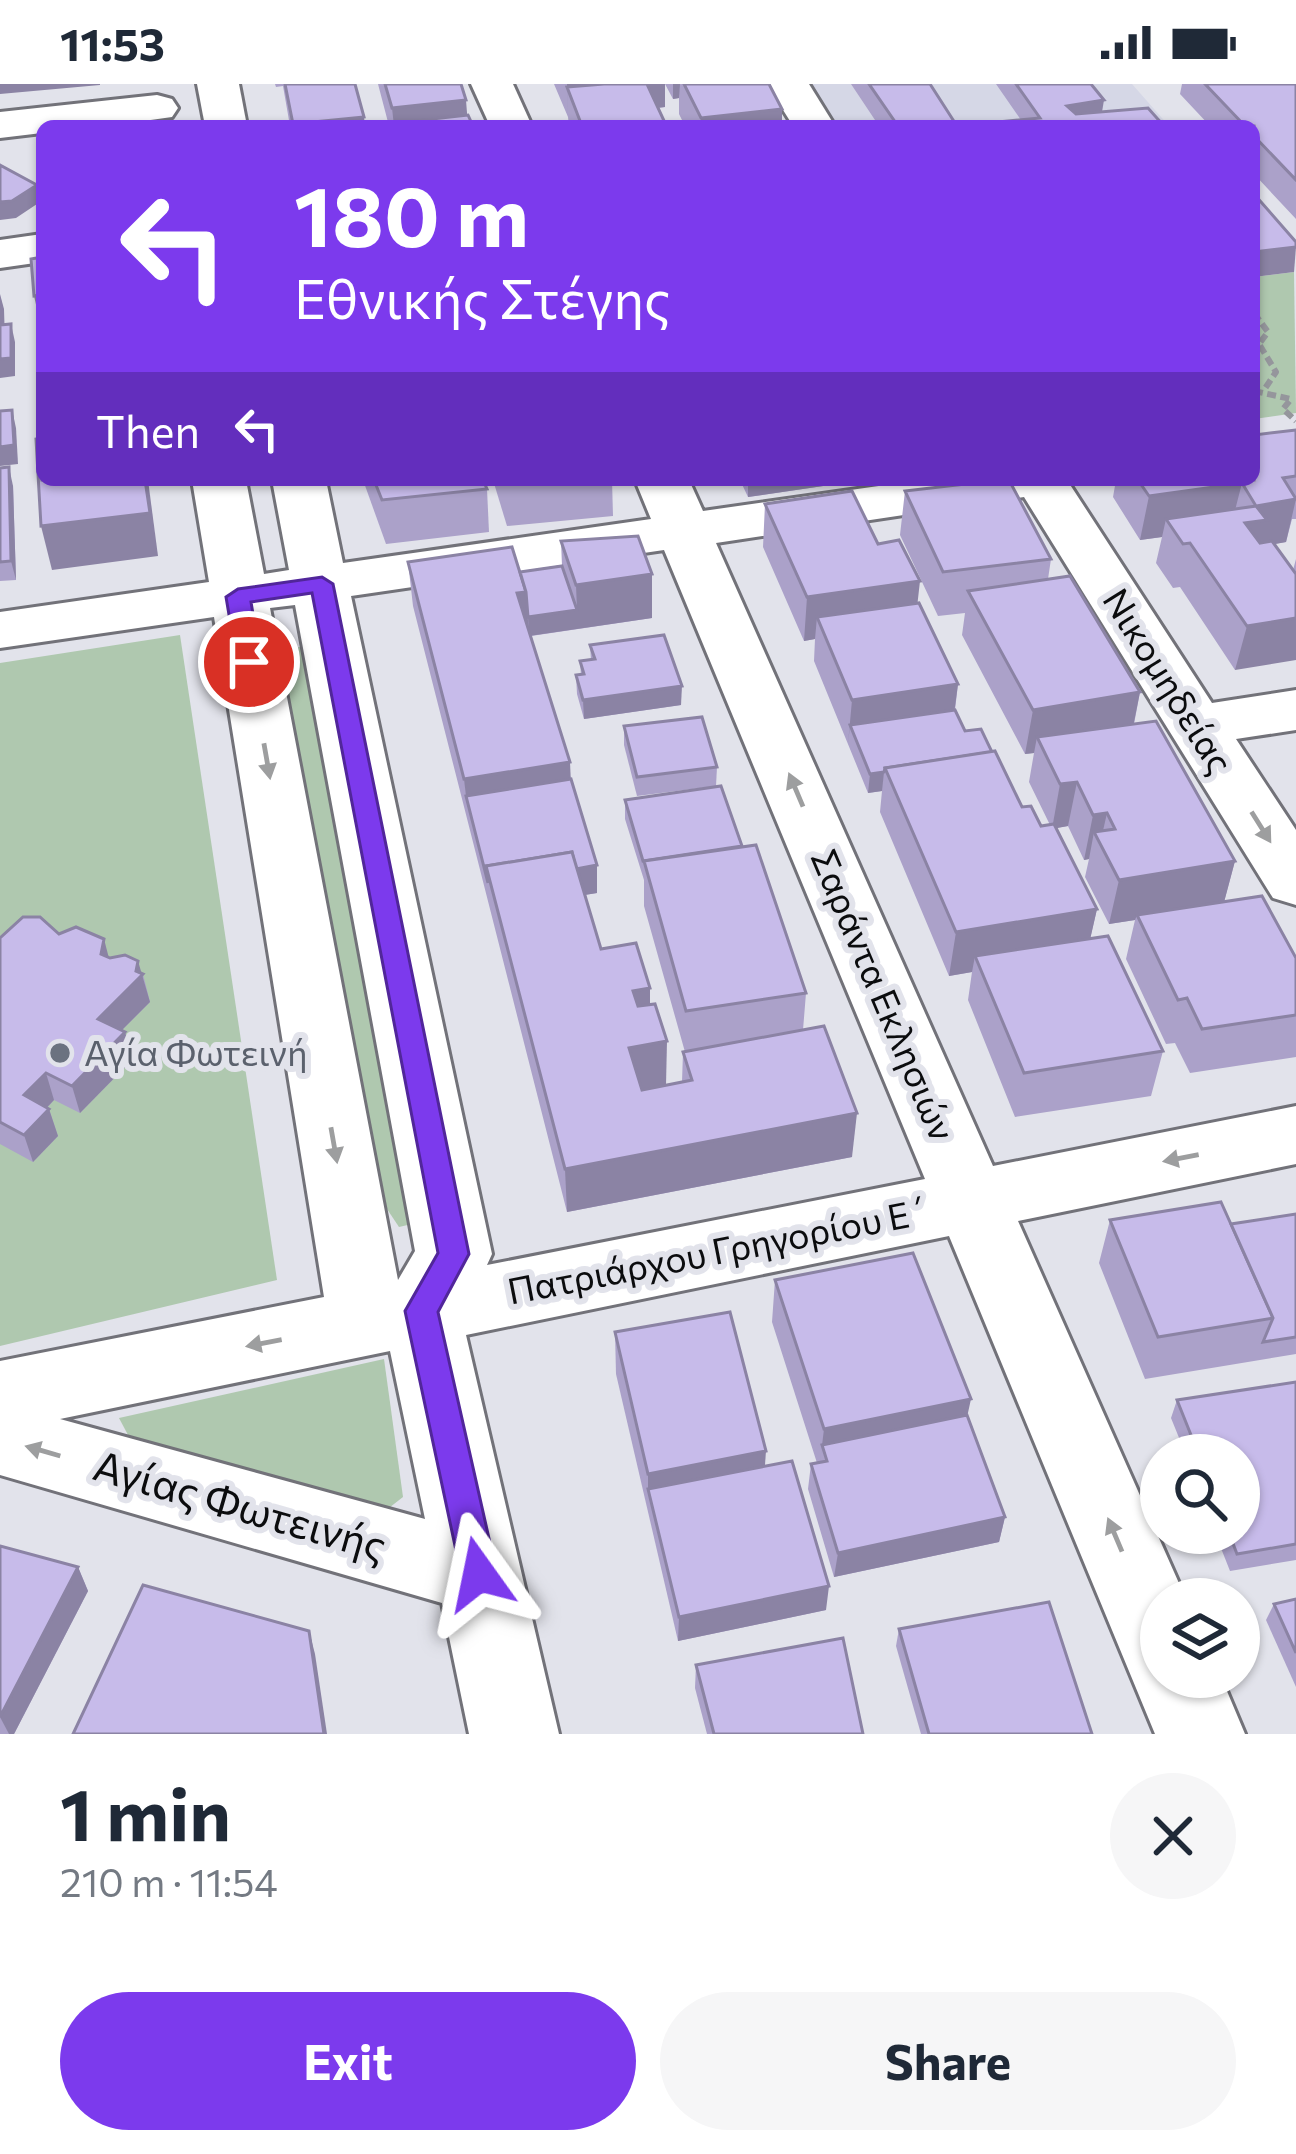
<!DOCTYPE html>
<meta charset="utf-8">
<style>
:root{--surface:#fff;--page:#f6f6f7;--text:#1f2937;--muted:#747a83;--accent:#7c3aed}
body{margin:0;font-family:Commissioner,sans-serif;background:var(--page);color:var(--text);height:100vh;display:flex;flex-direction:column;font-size:45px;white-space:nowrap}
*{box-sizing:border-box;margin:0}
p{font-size:39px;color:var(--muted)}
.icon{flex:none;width:66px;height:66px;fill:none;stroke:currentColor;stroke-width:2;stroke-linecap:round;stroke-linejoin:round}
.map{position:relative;height:1650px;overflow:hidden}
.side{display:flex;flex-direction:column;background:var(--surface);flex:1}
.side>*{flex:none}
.hud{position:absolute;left:36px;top:36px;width:1224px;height:366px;border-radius:18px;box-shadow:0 3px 9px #0004;background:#7c3aed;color:#fff;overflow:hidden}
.fabs{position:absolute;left:1140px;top:1350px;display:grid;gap:24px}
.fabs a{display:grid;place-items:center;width:120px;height:120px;border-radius:50%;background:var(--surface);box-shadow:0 3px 9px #0004;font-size:60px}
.pin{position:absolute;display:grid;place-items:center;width:102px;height:102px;color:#fff;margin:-51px;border:6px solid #fff;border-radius:50%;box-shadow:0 3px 12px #0007}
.me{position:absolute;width:132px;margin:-66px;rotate:348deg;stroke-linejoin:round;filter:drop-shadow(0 0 9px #0008)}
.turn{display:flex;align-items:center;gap:42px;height:252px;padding:0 60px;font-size:54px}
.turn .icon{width:156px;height:156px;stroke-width:2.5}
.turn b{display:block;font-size:84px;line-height:102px}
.then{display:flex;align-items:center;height:114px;padding:0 60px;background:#0003;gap:24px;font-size:45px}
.round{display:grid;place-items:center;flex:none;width:126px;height:126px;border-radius:63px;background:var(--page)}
.headline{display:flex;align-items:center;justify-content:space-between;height:204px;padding:0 60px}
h1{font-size:72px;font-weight:700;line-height:90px}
.button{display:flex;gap:24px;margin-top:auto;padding:24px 60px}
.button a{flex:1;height:138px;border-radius:72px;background:var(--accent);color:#fff;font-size:48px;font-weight:700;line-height:138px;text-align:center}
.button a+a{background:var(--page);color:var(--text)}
.status{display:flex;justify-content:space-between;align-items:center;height:84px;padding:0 60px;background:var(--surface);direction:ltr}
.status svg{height:33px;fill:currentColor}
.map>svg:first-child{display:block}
.built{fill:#d5d7e6}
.green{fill:#afc8af}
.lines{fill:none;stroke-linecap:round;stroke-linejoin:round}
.minor-casing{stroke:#727279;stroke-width:6}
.path{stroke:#95969c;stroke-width:6;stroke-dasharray:9 4.5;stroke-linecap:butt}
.minor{fill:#fff;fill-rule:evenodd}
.wall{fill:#aba1c9}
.shaded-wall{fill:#8b83a4}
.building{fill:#c7bbea;stroke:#8b83a4;stroke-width:3}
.oneway{fill:#9d9e9f}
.route{fill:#7c3aed;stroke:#51269a;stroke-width:3}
.worship-dot{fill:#6b7280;stroke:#e2e3eb;stroke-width:4.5}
.labels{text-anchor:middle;stroke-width:12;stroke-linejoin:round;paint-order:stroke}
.street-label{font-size:36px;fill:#0b0c0e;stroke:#e2e3eb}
.worship-label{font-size:36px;fill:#5b616d;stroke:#e2e3eb;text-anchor:start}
.near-street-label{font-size:42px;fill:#0b0c0e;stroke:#e2e3eb}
</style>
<div class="status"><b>11:53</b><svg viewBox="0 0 49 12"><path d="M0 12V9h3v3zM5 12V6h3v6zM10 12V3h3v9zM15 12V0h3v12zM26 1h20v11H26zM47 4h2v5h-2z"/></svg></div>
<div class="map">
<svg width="1296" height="1650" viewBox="0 0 1296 1650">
<rect width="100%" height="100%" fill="#e2e3eb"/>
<polygon class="built" points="803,0 1132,0 1169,42 829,42"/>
<g class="green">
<polygon points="1294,188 1296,329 1254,335 1254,193"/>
<polygon points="180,551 277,1196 0,1262 0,579"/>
<polygon points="299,563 305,564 412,1140 399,1143 387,1125 280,588 287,568"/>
<polygon points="384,1275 403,1413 385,1427 128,1351 119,1334"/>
</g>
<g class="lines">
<defs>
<g id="minor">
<polygon points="197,0 239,0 247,42 205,42"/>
<polygon points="471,0 513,0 532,42 490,42"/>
<polygon points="767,0 809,0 835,42 793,42"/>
<polygon points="157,11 172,15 178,24 172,33 108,42 42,42 42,49 0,54 0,28"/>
<polygon points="42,150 42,178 0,184 0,156"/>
<path d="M192 396H246L264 490 289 486 272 396H326L343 479 651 435 635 396H689L703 427 921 396H1067L1212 619 1296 606V646L1236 655 1296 746V821L1273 814 1024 413 716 459 993 1082 1296 1022V1080L1018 1137 1186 1515H1161V1593H1221L1245 1650H1155L949 1152 466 1251 559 1650H469L442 1519 0 1391V1277L324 1213 214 533 0 564V528L209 498ZM664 466 925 1095 487 1181 492 1170 351 512ZM295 521 415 1167 398 1196 270 524ZM390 1267 425 1435 60 1335Z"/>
</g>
</defs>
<use href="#minor" class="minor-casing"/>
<g class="path">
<polyline points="1254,229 1268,248 1259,260 1276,288 1264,306"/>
<polyline points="1254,307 1291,315 1283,325 1296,337"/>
</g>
<use href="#minor" class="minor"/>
</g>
<g class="wall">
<polygon points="275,0 355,0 365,42 290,42 283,2 276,3"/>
<polygon points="378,0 461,0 467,31 473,42 389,42"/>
<polygon points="554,0 665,0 665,23 658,24 666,42 569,42 568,33"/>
<polygon points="665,0 769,0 782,42 685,42 679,30 679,14 673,15"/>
<polygon points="851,0 930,0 957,42 1021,36 996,0 1091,0 1102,28 1164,42 879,42"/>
<polygon points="1182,0 1296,0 1296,135 1254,90 1254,42 1210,42 1180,10"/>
<polygon points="1296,346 1296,435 1292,435 1286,458 1274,460 1293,486 1296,475 1296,534 1235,586 1180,503 1173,504 1156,479 1162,453 1140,456 1113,413 1116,396 1254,396"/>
<polygon points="0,384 13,402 16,496 0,497"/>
<polygon points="363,396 483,396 487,405 489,448 386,460"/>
<polygon points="493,396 612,396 613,432 507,442"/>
<polygon points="740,396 864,396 748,413"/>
<polygon points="905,407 1051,475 1048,495 1140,608 1134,640 1235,777 1224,818 1296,874 1296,973 1190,989 1175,959 1166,960 1126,875 1135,836 1109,840 1085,793 1089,775 1084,776 1068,742 1056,744 1097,825 1090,855 1163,967 1151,1012 1015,1033 968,916 972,888 949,892 880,728 882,707 868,709 814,577 815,555 804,557 763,463 765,420 878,460 917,519 958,600 955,626 965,647 1022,723 1041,742 1050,741 1029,698 1034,669 1025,670 962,551 965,529 938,532 900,451"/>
<polygon points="561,457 652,534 531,552 571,695 597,809 584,811 601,865 650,921 666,1001 682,998 683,968 685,968 644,822 644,796 625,735 625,716 742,763 806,909 803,946 852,1073 567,1128 413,522 408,478 520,488 562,482"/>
<polygon points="590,561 681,621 584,635 577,610 576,591 581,591 580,577 591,576"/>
<polygon points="624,642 717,683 716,702 637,712 624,661"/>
<polygon points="59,850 143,890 150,918 122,946 125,948 133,975 80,1029 54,1016 47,1024 49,1025 58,1052 33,1078 0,1060 0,854"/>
<polygon points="1296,1130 1296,1270 1145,1295 1099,1179 1110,1136 1231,1140"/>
<polygon points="775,1196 967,1331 1005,1433 999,1458 834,1493 808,1405 811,1380 817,1379 772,1238"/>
<polygon points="615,1248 765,1383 826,1526 678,1557 616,1290"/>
<polygon points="1296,1298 1296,1476 1230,1487 1215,1449 1239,1449 1239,1371 1186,1371 1171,1334 1177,1316"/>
<polygon points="0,1462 78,1483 88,1507 14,1650 0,1650"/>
<polygon points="1296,1515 1296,1603 1266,1536 1274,1520"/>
<polygon points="899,1545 1092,1650 921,1650 896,1562"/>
<polygon points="696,1581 863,1650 707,1650 695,1604"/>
</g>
<g class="shaded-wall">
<polygon points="0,0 100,0 100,1 0,10"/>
<polygon points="567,0 665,0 665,23 578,32 567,3 568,33"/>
<polygon points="673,0 680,0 679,14 673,15"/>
<polygon points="466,16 468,42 414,37 414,42 394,42 392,24"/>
<polygon points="1104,16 1100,40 1090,42 1067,22"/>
<polygon points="782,25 782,42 701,42 701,34"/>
<polygon points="364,33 365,42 293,42 293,40"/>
<polygon points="37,101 40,118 16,134 0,136 0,118"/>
<polygon points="1296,163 1294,188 1254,193 1254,168"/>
<polygon points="0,210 4,225 5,259 0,241"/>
<polygon points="42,211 42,246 34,212"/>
<polygon points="11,240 15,258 15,292 0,294 0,275"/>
<polygon points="12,326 16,344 18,380 0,382 0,363"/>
<polygon points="9,383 13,402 16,496 11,477"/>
<polygon points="145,396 148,396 158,472 52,486 41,442"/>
<polygon points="748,396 864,396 748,413"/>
<polygon points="1242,399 1231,442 1166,435 1162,453 1140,456 1149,412"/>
<polygon points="1296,415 1286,458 1260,463 1245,439 1256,422"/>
<polygon points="652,490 652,534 529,552 528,533 577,526 576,501"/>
<polygon points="920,497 915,541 817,533 815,555 804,557 807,513"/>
<polygon points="526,508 529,552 517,509"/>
<polygon points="1296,534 1296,576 1235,586 1247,542"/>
<polygon points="958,600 952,645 850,641 848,660 852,616"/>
<polygon points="682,602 681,621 584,635 583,616"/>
<polygon points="1140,608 1131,653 1037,653 1034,669 1025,670 1033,626"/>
<polygon points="570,678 572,723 466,712 464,695"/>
<polygon points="884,688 882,707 868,709 870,690"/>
<polygon points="1077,698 1068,742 1052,745 1060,700"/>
<polygon points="1107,729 1100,760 1094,748 1089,775 1084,776 1093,731"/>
<polygon points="1235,777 1223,822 1137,831 1135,836 1109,840 1119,796"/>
<polygon points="597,781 597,809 498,825 491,799"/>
<polygon points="1097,825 1087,869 975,872 972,888 949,892 956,848"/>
<polygon points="104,855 111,882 101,870"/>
<polygon points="138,877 150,918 106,962 98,935 136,887"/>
<polygon points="650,904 650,948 633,951 633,907"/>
<polygon points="125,948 133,975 80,1029 72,1002"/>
<polygon points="667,957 666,1001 630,1008 629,964"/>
<polygon points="46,989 54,1016 33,1038 24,1011"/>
<polygon points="49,1025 58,1052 33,1078 24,1051"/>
<polygon points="857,1029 852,1073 567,1128 565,1085"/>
<polygon points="971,1315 962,1356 827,1377 822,1361 819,1386 824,1345"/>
<polygon points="766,1367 763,1408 648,1405 648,1390"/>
<polygon points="1005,1433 999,1458 834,1493 838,1469"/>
<polygon points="78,1483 88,1507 14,1650 9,1650 0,1633"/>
<polygon points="829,1502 826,1526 678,1557 679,1533"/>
<polygon points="309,1547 315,1570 327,1650 324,1650"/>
</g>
<g class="building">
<polygon points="285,0 355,0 364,33 293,40"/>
<polygon points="385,0 461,0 466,16 392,24"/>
<polygon points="604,0 647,0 666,41 582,42 567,3"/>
<polygon points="684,0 769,0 782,25 701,34"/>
<polygon points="869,0 930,0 957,42 1040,34 1016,0 1091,0 1104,16 1067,22 1076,30 1148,24 1164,42 898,42"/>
<polygon points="1205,0 1296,0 1296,96 1254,52 1254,42 1245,42"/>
<polygon points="468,31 473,42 415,42 414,37"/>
<polygon points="0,81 37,101 12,117 0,118"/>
<polygon points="1254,110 1296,158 1296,163 1254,168"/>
<polygon points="42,173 42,211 34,212 31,175"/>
<polygon points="0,234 0,241 11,240 11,274 0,275"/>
<polygon points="12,326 14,361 0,363 0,327"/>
<polygon points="1296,346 1296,392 1283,394 1296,415 1256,422 1267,436 1245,439 1260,459 1272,457 1296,490 1296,534 1247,542 1190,459 1183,460 1166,435 1256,422 1242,399 1149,412 1138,396 1254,396 1254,351"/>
<polygon points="42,354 42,396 145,396 150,429 41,442 36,355"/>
<polygon points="9,383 11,477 0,478 0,384"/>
<polygon points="374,396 483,396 487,405 382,416"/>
<polygon points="1000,396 1009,396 1051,475 943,488 905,407"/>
<polygon points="852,407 878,460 899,456 920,497 807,513 765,420"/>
<polygon points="638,452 652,490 576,501 561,457"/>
<polygon points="512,463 526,508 517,509 570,678 464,695 408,478"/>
<polygon points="562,482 577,526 528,533 526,508 520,488"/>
<polygon points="1070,492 1140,608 1033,626 968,507"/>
<polygon points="919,519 958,600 852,616 817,533"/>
<polygon points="664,551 682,602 583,616 576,591 584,590 580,577 595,575 590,561"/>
<polygon points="955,626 965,647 981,645 992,668 885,684 884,688 870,690 850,641"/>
<polygon points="702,633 717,683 637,693 624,642"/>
<polygon points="1156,637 1235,777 1119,796 1094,748 1115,745 1107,729 1093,731 1077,698 1060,700 1037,653"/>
<polygon points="995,667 1022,723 1031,722 1041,742 1054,740 1097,825 956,848 885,684"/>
<polygon points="571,695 597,781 576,785 572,768 486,782 488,799 466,712"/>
<polygon points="721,702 742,762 643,777 625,716"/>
<polygon points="756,761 806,909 686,927 644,777"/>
<polygon points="572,768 601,865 636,859 650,904 633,907 638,922 655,920 667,957 629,964 642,1006 692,996 683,968 824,942 857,1029 565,1085 486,782"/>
<polygon points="1262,812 1296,874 1296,931 1202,945 1187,914 1178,916 1137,831"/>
<polygon points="23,833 40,833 59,850 76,843 104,855 101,870 110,874 125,871 138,877 136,887 143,890 98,935 125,948 72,1002 46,989 24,1011 49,1025 24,1051 0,1038 0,854"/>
<polygon points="1108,852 1163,967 1024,989 975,872"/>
<polygon points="1221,1118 1273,1234 1158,1253 1110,1136"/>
<polygon points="1296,1130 1296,1253 1263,1258 1273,1234 1231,1140"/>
<polygon points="913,1169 971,1315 824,1345 775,1196"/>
<polygon points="730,1228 766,1367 648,1390 615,1248"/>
<polygon points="1296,1298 1296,1460 1237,1470 1229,1449 1239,1449 1239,1371 1199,1371 1177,1316"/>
<polygon points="967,1331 1005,1433 838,1469 811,1380 827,1377 822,1361"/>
<polygon points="792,1377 829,1502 679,1533 648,1405"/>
<polygon points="0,1462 78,1483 0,1633"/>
<polygon points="143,1501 309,1547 324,1650 73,1650"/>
<polygon points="1296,1515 1296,1569 1274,1520"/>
<polygon points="1049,1518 1092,1650 929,1650 899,1545"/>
<polygon points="843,1554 863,1650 714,1650 696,1581"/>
</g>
<defs><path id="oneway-solid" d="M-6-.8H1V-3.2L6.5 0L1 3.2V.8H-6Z" transform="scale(3)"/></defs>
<g class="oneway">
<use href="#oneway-solid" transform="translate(267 677) rotate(80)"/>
<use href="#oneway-solid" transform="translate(796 706) rotate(-113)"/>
<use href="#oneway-solid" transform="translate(1261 743) rotate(58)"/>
<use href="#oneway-solid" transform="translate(334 1061) rotate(80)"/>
<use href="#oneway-solid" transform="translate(1181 1074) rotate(169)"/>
<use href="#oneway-solid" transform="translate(264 1259) rotate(169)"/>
<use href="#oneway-solid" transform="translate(43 1367) rotate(-164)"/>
<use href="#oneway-solid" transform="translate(1115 1451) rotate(-113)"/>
</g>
<polygon class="route" points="322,493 333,500 469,1170 438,1228 497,1490 492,1501 479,1506 467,1501 461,1490 405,1227 438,1169 312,509 251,518 261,578 249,585 237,578 226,513 238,505"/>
<circle class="worship-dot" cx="60" cy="969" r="12"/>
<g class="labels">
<g class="street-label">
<text transform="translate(1168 597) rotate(58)" y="13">Νικομηδείας</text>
<text transform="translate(883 911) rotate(67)" y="13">Σαράντα Εκλησιών</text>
<text transform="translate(719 1167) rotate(-11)" y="13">Πατριάρχου Γρηγορίου Ε΄</text>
</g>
<g class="worship-label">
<text x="84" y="982">Αγία Φωτεινή</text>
</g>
<g class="near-street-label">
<text transform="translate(240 1422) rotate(16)" y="15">Αγίας Φωτεινής</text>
</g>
</g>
</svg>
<div class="fabs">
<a><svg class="icon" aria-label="search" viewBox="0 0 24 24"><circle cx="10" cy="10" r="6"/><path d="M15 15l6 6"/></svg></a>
<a><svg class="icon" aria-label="layers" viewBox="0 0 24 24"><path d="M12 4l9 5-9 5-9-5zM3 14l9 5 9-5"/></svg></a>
</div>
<div class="pin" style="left:249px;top:578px;background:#d93025"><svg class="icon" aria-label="arrive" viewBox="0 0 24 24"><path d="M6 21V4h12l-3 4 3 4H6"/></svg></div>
<svg class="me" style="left:479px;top:1490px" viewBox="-20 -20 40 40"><path d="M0-17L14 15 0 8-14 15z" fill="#7c3aed" stroke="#fff" stroke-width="4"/></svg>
<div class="hud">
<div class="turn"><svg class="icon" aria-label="left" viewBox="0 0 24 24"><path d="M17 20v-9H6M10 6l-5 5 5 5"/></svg><div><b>180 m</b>Εθνικής Στέγης</div></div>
<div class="then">Then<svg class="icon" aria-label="left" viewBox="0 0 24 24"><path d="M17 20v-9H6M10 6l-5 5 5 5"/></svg></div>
</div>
</div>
<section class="side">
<div class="headline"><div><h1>1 min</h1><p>210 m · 11:54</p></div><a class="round"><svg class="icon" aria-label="close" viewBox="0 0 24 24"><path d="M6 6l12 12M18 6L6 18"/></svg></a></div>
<div class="button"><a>Exit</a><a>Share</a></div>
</section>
